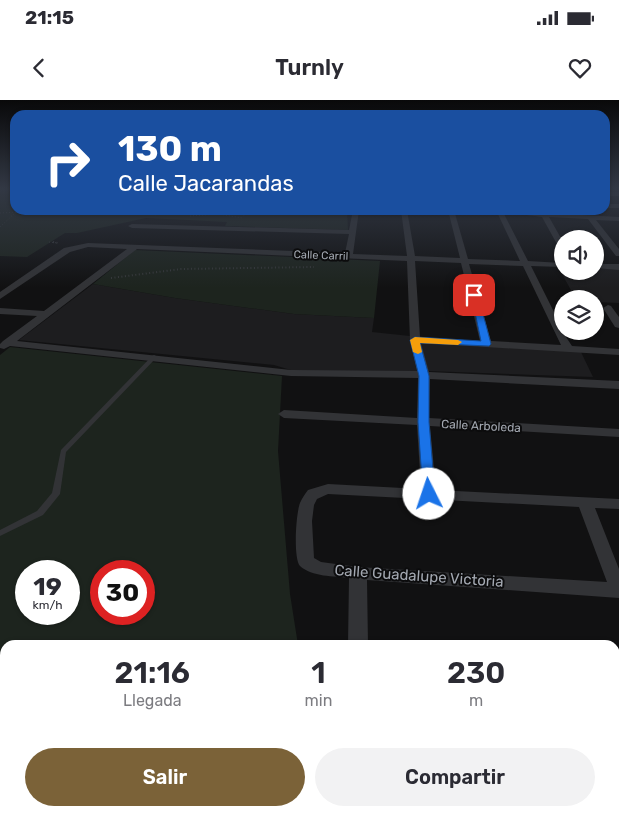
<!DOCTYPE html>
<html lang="es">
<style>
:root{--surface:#fff;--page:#f2f2f3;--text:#2b2b33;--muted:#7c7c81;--accent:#7b6238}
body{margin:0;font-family:Rubik,sans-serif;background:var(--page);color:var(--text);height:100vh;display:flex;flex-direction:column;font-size:19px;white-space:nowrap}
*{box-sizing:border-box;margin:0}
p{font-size:16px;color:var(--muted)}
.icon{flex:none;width:28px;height:28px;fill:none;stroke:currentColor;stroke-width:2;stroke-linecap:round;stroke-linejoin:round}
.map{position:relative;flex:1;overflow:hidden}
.sheet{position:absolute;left:0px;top:540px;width:620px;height:176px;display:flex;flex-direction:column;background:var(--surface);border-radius:15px 15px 0 0;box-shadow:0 1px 4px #0004}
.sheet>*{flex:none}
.guide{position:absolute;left:10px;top:10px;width:600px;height:105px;border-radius:15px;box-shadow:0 1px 4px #0004;background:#1a4fa0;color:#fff;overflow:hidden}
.buttons{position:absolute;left:554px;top:130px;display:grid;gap:10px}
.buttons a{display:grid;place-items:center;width:50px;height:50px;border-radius:50%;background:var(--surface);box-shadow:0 1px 4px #0004;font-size:25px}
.speed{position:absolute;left:15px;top:460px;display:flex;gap:10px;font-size:25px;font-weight:700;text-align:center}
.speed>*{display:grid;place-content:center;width:65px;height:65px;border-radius:50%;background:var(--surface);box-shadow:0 1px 4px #0004;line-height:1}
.speed small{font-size:12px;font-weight:400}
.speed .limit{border:8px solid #d22;background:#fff;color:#111}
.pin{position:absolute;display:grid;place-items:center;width:42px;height:42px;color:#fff;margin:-21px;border-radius:10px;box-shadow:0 2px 8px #0006}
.me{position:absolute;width:55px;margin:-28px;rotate:356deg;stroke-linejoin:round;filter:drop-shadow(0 0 4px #0008)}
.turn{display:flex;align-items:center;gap:18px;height:105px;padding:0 25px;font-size:22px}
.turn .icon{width:65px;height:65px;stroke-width:2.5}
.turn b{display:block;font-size:35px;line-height:42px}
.eta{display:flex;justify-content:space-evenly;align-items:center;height:85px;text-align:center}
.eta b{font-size:30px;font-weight:600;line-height:35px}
.button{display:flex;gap:10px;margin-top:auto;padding:10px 25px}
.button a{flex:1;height:58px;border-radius:30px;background:var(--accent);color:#fff;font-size:20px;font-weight:600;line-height:58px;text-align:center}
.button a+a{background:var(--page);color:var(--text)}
.status{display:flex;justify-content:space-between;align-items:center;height:35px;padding:0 25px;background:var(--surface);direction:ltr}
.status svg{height:14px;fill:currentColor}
header{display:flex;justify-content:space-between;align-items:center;height:65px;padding:0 25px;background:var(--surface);font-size:22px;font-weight:600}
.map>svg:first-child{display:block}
.built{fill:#1d1d1f}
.green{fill:#1d241e;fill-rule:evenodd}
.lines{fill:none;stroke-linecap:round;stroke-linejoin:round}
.path-far1{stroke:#383a3d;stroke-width:1;stroke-dasharray:1 2;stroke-linecap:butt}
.path{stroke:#383a3d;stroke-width:2;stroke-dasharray:1 2.5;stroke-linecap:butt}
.service{fill:#323336;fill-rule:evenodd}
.minor{fill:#323336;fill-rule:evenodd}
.route{fill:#1a73e8;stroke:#114b97}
.slow{fill:#f59e0b}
.labels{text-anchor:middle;stroke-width:4;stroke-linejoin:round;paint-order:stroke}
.far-street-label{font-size:11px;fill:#a3a8b1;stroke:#0c0c0d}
.street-label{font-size:12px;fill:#a3a8b1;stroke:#0c0c0d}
.near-street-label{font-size:15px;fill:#a3a8b1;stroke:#0c0c0d}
</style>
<div class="status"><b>21:15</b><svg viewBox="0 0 49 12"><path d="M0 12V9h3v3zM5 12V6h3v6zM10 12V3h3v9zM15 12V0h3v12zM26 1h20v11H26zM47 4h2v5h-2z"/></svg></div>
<header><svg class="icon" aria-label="back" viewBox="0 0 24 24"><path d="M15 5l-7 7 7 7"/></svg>Turnly<svg class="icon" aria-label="heart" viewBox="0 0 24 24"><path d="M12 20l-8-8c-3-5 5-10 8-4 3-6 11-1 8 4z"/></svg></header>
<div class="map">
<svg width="619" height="716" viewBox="0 0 619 716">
<rect width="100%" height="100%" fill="#111112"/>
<g class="built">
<polygon points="558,167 562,167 562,171 595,171 595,168 619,169 619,203 595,202 595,199 576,199"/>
<polygon points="93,184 175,198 294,214 374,218 372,232 410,236 422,277 294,271 274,265 19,240"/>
<polygon points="421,243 580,250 593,277 427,271"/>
</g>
<g class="green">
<polygon points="0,88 15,88 15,110 347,110 348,130 225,126 227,122 146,118 77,133 65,133 27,157 0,156"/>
<polygon points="135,150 380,161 374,218 294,214 175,198 93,184"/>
<path d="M10 247 282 276 278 351 290 494 298 545H5V711H97L94 716H0V255ZM26 471H69V514H26ZM101 471H144V514H101Z"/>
</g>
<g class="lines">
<g class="path-far1">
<polyline points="104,110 156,115"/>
<polyline points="240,110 245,117"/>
<polyline points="0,113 56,110"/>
<polyline points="190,116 218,114 243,118"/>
<polyline points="0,127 18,110"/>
<polyline points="49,142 58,143"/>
</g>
<g class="path">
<polyline points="53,142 58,143"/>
<polyline points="111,178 181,169 314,167"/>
</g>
<polygon class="service" points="154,255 156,256 156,258 66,352 60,394 43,415 0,436 0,430 37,411 52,393 61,350 152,256"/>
<g class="minor">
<rect x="605" y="92" width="14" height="4"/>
<rect x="605" y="104" width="14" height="4"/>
<path d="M353 110H359L353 154 407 156 401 110H407L415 156 460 158 448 110H454L468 159 520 161 496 110H502L528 161 562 163V167L531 166 562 228V231L572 246 619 249V255L421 243 429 272 619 281V289L430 279 429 318 619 329V337L430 326 436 390 619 399V409L595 408 619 469V498L367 480 368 545H348L349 478C334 476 312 477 300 466 293 458 296 413 300 403 302 398 305 394 308 390L328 384 421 389 417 325 284 318 278 314 284 310 417 318 418 278 291 276 10 246 4 249 0 248V244L3 241 37 216 0 214V208L44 211 127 149 88 147 70 152 0 199V192L64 148 88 143 345 153 349 134 132 128 128 126 132 124 349 130ZM137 149 407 161 410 240 417 271 291 270 17 241ZM415 161 461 163 480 241 420 237ZM469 164 523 166 561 245 491 241ZM328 394 579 407 607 482 358 467 321 462 314 458 312 421 314 405 317 399Z"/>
<polygon points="529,112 619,117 619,121 596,120 619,149 619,156 616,156 588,119 549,117 562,140 562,148 558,146 542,117 527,115 526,114"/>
<polygon points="595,164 619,164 619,170 595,168"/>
<polygon points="608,205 611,206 619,217 619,228 615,227 603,208"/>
<rect x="615" y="597" width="4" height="20"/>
<polygon points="164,711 189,711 187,716 162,716"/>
<polygon points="308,711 332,711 330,716 306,716"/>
<polygon points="410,711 439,711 441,716 412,716"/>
</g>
</g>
<linearGradient id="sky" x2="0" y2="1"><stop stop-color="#09090a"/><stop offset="0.47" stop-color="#323844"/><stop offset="1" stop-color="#323844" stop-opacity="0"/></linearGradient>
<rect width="619" height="188" fill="url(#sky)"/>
<polygon class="route" points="471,193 478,195 491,244 489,246 420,243 429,276 429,322 435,394 429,398 423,394 418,322 419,276 410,240 415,237 481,241"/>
<polygon class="slow" points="415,237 458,240 462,242 458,245 420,243 422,252 418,254 413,252 410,240"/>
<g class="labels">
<g class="far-street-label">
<text transform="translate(321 155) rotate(2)" y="4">Calle Carril</text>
</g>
<g class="street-label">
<text transform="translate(481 326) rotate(3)" y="4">Calle Arboleda</text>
</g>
<g class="near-street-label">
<text transform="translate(419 476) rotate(4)" y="5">Calle Guadalupe Victoria</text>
</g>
</g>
</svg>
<div class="buttons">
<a><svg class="icon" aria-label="sound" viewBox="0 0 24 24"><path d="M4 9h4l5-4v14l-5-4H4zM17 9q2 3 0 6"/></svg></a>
<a><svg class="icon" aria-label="layers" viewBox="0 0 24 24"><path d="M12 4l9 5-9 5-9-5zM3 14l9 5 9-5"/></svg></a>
</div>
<div class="speed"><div>19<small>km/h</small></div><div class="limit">30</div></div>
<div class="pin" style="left:474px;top:195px;background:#d93025"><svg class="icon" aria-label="arrive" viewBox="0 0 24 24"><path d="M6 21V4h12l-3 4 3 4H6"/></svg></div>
<svg class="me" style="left:429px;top:394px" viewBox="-20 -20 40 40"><circle r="19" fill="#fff"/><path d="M0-13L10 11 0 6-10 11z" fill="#1a73e8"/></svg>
<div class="guide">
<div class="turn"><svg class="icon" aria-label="right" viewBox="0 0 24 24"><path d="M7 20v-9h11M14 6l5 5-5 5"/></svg><div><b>130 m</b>Calle Jacarandas</div></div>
</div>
<section class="sheet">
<div class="eta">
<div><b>21:16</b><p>Llegada</p></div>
<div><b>1</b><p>min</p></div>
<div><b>230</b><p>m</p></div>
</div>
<div class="button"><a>Salir</a><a>Compartir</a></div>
</section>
</div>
